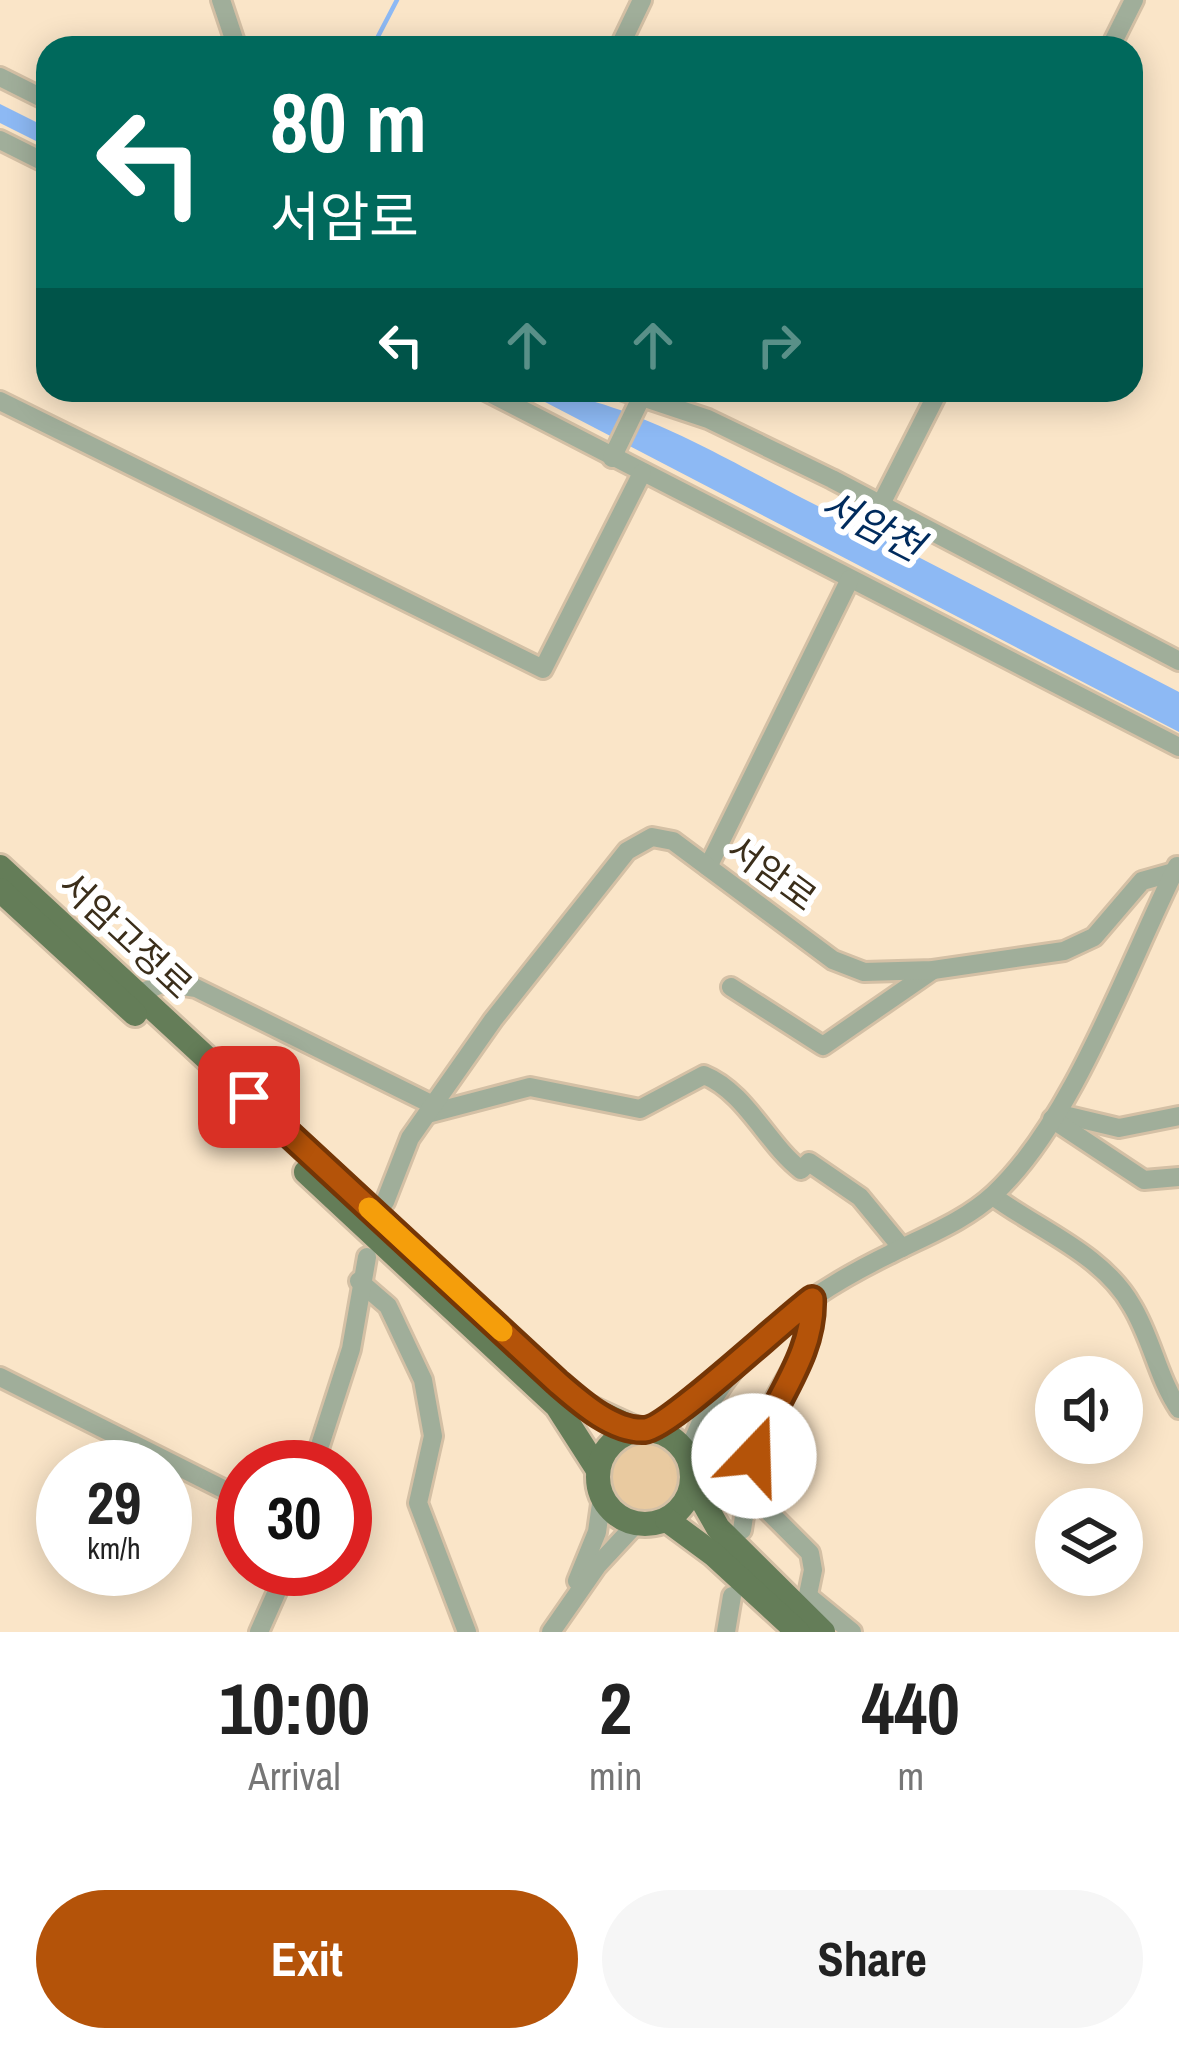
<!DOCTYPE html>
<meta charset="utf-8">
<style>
:root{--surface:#fff;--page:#f6f6f6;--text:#222;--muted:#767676;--accent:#b45309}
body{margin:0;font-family:"Archivo Narrow","Noto Sans KR",sans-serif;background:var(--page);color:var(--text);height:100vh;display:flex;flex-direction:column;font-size:45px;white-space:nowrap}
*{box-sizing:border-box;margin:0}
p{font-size:39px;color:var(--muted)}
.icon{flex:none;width:66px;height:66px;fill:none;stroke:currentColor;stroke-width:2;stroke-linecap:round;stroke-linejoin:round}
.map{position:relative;height:1632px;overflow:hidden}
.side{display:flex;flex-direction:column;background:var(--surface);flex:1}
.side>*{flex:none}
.hud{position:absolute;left:36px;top:36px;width:1107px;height:366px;border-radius:36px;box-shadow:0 6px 30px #0003;background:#00695c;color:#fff;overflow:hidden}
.controls{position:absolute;left:1035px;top:1356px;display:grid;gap:24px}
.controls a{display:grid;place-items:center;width:108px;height:108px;border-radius:50%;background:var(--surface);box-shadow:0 6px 30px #0003;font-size:60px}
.speed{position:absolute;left:36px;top:1440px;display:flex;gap:24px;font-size:60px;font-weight:700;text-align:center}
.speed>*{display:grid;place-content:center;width:156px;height:156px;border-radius:50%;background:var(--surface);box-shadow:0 6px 30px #0003;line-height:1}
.speed small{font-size:30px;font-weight:400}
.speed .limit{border:18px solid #d22;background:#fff;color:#111}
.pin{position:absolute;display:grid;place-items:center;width:102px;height:102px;color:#fff;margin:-51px;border-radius:24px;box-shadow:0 6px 18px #0006}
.me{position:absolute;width:132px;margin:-66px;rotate:21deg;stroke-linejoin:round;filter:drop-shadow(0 0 9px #0008)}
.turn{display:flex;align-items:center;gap:42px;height:252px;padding:0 36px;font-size:54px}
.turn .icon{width:156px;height:156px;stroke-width:2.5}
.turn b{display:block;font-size:84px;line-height:102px}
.lanes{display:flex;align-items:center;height:114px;padding:0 36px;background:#0003;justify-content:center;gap:60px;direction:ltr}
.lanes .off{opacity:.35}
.eta{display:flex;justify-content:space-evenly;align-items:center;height:204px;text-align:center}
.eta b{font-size:72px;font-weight:800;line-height:84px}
.action{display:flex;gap:24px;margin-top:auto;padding:24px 36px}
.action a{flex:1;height:138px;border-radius:72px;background:var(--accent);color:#fff;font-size:48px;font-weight:800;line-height:138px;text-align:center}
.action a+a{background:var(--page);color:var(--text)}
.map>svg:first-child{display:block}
.green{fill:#e9caa0}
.water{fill:#8db9f4}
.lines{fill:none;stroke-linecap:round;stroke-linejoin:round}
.stream{stroke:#8db9f4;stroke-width:4.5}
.minor-casing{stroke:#d4c0a5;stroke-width:24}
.major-casing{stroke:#d4c0a5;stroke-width:30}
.minor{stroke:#a0ae9a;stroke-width:18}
.major{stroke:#647d58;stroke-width:24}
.route-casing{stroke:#753606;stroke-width:30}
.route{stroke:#b45309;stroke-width:21}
.slow{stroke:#f59e0b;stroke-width:21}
.labels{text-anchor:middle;stroke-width:12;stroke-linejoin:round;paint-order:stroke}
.street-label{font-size:36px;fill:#3b2e1a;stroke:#fff}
.water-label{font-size:39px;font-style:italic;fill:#002b5d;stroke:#fff}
</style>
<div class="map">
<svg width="1179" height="1632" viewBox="0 0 1179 1632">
<rect width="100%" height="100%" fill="#fae5c8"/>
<circle class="green" cx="645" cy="1477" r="35"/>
<g class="water">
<polygon points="0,104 48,128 48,147 0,123"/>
<path d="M522 390C612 390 722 457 802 498 929 562 1054 627 1179 692V732Z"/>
</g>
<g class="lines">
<polyline class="stream" points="372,48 397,0"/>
<defs>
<g id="minor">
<polyline points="221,0 237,48"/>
<polyline points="619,48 642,0"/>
<polyline points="1110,48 1134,0"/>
<polyline points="0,77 48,101"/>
<polyline points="0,140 48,164"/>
<polyline points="484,390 1179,747"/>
<polyline points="621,390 708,419 832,479 1179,661"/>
<polyline points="0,401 543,669 642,473"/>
<polyline points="612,458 641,398"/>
<polyline points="881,504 939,390"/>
<polyline points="708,867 850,579"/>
<polyline points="731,987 823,1046 933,970"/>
<polyline points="138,994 164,983 196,988 435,1106"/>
<path d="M431 1113 530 1087 640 1109 704 1075C746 1092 767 1144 801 1170L809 1162 860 1197 902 1248"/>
<polyline points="1060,1114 1119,1128 1179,1116"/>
<polyline points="1052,1119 1144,1180 1179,1177"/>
<path d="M993 1196C1039 1230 1103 1254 1132 1306 1152 1339 1157 1376 1179 1409"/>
<polyline points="385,1202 410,1138 493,1020 627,851 652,837 673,841 833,960 864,972 933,970 1064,951 1094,937 1142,881 1174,872"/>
<polyline points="359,1281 388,1306 423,1380 433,1436 418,1503 467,1632"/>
<polyline points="0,1377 243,1499"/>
<polyline points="652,1430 720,1374"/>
<path d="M688 1455C719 1357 801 1297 890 1254 925 1236 965 1221 994 1194 1073 1121 1128 964 1177 866"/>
<polyline points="313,1467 351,1349 367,1257"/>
<polyline points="748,1491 810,1553 813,1570 804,1614"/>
<path d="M742 1530C748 1490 752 1449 769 1411 788 1369 814 1348 812 1299"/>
<polyline points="577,1581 597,1532 602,1497"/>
<polyline points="808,1596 852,1632"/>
<polyline points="259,1632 287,1569"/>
<polyline points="551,1632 597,1566 636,1524"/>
<polyline points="726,1632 732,1596"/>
</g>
<g id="major">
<polyline points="0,867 557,1382 585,1406 637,1430"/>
<polyline points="0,890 135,1014"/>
<polyline points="306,1172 557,1406 598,1470"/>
<circle cx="645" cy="1477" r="47"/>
<polyline points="693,1484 718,1528 823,1632"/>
<polyline points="667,1520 713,1554 798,1632"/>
</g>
</defs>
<use href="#minor" class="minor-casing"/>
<use href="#major" class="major-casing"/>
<use href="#minor" class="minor"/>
<use href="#major" class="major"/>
</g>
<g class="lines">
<defs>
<path id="route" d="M249 1097 557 1382C579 1401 613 1432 645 1430 669 1428 782 1321 812 1299 814 1358 772 1401 754 1456"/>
</defs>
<use href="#route" class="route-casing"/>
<use href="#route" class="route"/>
<polyline class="slow" points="369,1208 502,1331"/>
</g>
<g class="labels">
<g class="street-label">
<text transform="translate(772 873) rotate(36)" y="13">서암로</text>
<text transform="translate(126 935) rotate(43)" y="13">서암고정로</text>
</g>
<g class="water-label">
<text transform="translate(872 525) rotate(27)" y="14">서암천</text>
</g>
</g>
</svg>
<div class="controls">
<a><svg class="icon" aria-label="sound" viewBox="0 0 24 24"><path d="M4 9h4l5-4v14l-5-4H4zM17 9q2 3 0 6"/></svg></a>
<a><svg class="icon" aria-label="layers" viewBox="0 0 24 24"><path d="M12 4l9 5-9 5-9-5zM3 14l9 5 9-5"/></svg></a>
</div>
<div class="speed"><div>29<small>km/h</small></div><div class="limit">30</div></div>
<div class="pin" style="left:249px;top:1097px;background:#d93025"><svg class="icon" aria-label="arrive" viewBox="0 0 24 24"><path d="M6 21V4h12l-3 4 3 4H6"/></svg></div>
<svg class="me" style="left:754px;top:1456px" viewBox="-20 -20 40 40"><circle r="19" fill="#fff"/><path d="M0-13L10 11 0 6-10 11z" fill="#b45309"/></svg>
<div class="hud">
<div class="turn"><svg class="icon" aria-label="left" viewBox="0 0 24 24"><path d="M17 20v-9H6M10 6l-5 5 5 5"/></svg><div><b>80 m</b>서암로</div></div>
<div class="lanes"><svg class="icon" aria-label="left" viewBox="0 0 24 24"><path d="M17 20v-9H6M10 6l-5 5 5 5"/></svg><svg class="icon off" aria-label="ahead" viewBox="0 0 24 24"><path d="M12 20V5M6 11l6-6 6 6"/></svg><svg class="icon off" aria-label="ahead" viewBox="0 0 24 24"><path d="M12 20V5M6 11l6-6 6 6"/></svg><svg class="icon off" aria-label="right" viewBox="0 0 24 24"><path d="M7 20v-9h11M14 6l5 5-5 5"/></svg></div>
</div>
</div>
<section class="side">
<div class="eta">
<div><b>10:00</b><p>Arrival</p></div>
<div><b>2</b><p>min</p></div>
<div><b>440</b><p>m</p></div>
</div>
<div class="action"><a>Exit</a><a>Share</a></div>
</section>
